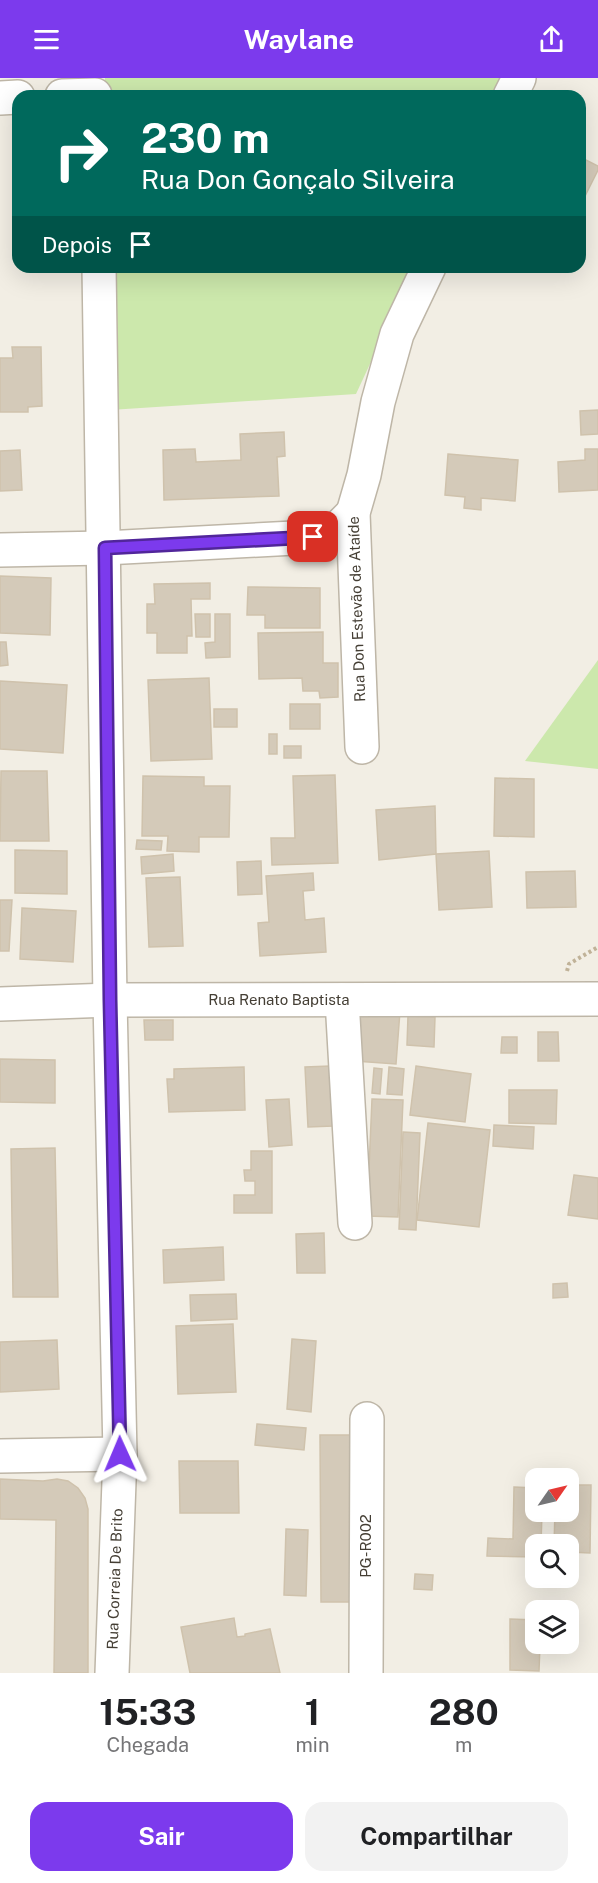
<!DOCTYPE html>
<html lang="pt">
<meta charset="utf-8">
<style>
:root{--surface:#fff;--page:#f2f2f2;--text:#202124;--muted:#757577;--accent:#7c3aed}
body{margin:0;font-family:"Public Sans",sans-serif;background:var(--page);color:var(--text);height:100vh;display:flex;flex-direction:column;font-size:22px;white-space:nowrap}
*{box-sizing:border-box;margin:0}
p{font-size:20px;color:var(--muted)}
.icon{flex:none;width:33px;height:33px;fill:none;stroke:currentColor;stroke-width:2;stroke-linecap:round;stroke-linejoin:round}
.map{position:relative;height:1595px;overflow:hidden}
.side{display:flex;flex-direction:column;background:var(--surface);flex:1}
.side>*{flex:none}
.top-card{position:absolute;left:12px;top:12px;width:574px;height:183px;border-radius:18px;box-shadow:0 6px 24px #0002;background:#00695c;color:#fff;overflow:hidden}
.needle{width:39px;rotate:56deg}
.buttons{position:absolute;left:525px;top:1390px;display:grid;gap:12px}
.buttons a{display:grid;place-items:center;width:54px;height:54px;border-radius:12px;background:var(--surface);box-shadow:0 6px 24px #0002;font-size:30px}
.pin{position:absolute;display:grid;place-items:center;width:51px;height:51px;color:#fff;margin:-26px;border-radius:12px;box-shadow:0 3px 9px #0006}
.me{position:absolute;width:66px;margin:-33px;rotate:359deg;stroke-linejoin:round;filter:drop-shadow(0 0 4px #0008)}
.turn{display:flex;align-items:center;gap:21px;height:126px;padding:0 30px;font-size:27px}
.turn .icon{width:78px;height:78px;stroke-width:2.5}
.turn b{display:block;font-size:42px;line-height:51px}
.then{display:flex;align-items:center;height:57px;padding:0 30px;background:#0003;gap:12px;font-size:22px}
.eta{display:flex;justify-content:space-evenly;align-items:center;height:102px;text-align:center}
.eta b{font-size:36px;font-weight:700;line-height:42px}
.action{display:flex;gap:12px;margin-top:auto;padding:12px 30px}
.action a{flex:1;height:69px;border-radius:18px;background:var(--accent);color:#fff;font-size:24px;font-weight:700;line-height:69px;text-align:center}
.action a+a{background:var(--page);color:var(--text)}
header{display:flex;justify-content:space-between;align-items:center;height:78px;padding:0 30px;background:var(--accent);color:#fff;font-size:27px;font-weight:700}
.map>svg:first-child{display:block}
.green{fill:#cce8ac}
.building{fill:#d4cab9;stroke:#cfc2ac;stroke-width:1.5}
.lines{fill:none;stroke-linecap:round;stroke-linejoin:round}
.minor-casing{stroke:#beb6a7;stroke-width:36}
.path{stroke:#c0b298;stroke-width:4;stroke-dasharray:3 3;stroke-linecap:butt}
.minor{stroke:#fff;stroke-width:33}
.route-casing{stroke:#51269a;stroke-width:15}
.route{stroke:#7c3aed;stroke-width:10}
.labels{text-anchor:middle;stroke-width:6;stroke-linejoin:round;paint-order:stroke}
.street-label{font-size:15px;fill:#443e34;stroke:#fff}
</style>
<header><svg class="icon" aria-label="menu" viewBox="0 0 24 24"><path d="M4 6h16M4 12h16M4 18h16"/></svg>Waylane<svg class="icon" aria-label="share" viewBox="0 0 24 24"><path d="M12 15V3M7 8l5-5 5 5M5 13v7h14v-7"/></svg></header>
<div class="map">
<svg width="598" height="1595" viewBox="0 0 598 1595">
<rect width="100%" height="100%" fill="#f2eee4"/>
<g class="green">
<polygon points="105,0 503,0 495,18 105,18"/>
<polygon points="108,189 415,189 356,316 110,332"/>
<polygon points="598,582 598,691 525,683"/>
</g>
<g class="building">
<polygon points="580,79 598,88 598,92 583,122 580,121"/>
<polygon points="12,269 41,269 42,328 28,329 28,334 0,334 0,280 13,280"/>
<polygon points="598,332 598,356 581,357 580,333"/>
<polygon points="284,354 285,378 277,379 279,418 164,422 163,372 195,371 196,384 241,382 240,356"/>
<polygon points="585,371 598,371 598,412 559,414 558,384 585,382"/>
<polygon points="20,372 22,412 0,413 0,373"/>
<polygon points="448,376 518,382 515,423 481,420 481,432 464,430 465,419 445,417"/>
<polygon points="0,498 51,500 50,557 0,555"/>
<polygon points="210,505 210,521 191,521 192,558 187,558 187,575 157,575 157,555 147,555 147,526 155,526 154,506"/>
<polygon points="248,509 320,510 320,550 265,550 265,537 247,537"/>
<polygon points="195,536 210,536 210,559 196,559"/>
<polygon points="215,536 230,536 230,579 206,580 205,565 215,564"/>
<polygon points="323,554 323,585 338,585 338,619 320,620 319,613 303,613 302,600 259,601 258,555"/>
<polygon points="0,564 6,564 8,587 0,588"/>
<polygon points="209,600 212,681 151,683 148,602"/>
<polygon points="0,603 67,607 63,675 0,671"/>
<rect x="290" y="626" width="30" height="25"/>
<rect x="214" y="631" width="23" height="18"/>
<rect x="269" y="656" width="8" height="20"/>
<rect x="284" y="668" width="17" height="12"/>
<polygon points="1,693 47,693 49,763 0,763"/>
<polygon points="335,697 338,785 272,787 271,760 295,760 293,698"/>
<polygon points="143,698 204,699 204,708 230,708 229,759 199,759 199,774 167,773 168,758 142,758"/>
<polygon points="495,700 534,701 534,759 494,758"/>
<polygon points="435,728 436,776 379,782 376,732"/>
<polygon points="137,762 162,763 161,772 136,771"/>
<polygon points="15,772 67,773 67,816 15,815"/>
<polygon points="489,773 492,829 439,832 436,776"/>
<polygon points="173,776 174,793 142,796 141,779"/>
<polygon points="261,783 262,816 238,817 237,784"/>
<polygon points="575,793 576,829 527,830 526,794"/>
<polygon points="313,795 314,812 303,813 305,842 324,840 326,874 260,878 258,845 269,844 266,798"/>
<polygon points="180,799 183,868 149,869 146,800"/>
<polygon points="0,822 12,822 9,873 0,873"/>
<polygon points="22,830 76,833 73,884 20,881"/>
<polygon points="358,930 400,933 396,986 355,983"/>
<polygon points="408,938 435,939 434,969 407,967"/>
<polygon points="144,942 173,942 173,962 145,962"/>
<polygon points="538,954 558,954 559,983 538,983"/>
<polygon points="502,959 517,959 517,975 501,975"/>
<polygon points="0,981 55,982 55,1025 0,1024"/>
<polygon points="330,988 333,1048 308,1049 305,989"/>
<polygon points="416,988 471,996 465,1044 410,1037"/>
<polygon points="244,989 245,1032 169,1034 167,1001 174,1001 174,991"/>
<polygon points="389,989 404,991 402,1017 387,1016"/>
<polygon points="374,990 382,991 380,1016 372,1015"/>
<polygon points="509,1012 557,1012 556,1046 509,1045"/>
<polygon points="289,1021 292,1067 269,1069 266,1022"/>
<polygon points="372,1021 403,1022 398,1139 367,1138"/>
<polygon points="428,1045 490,1052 479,1149 417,1142"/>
<polygon points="494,1047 534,1049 533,1071 493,1068"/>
<polygon points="403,1054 420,1055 416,1152 399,1151"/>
<polygon points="55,1070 58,1219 13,1219 11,1071"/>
<polygon points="251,1073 272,1073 272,1135 234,1135 234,1117 255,1117 255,1103 245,1103 244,1092 251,1092"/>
<polygon points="574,1097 598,1100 598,1141 568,1137"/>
<polygon points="324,1155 325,1195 297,1195 296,1156"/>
<polygon points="223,1169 224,1202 164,1205 163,1172"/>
<polygon points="567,1205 568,1219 553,1220 553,1206"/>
<polygon points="236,1216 237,1241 191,1243 190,1217"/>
<polygon points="233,1246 236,1314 178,1316 176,1248"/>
<polygon points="292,1261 316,1263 311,1334 287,1331"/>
<polygon points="57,1262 59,1311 0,1314 0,1264"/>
<polygon points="257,1346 306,1350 304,1372 255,1367"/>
<polygon points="320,1357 353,1357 354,1524 321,1524"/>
<polygon points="179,1383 238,1383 239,1435 180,1435"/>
<polygon points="0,1401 43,1403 57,1401 68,1403 78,1410 85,1420 88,1431 88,1595 54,1595 56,1442 0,1441"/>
<polygon points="568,1407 591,1407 590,1475 568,1474 568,1467 554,1467 555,1434 568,1434"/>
<polygon points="514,1409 536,1410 536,1434 542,1434 541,1467 536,1467 536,1479 487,1478 488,1460 513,1461"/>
<polygon points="286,1451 308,1452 306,1518 284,1517"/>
<polygon points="415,1496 433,1497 432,1512 414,1511"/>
<polygon points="234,1540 237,1559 245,1558 245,1556 270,1551 280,1595 190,1595 181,1549"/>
<polygon points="510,1541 536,1542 536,1566 540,1566 539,1593 510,1592"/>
</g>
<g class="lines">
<defs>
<g id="minor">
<polyline points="62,18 95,17"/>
<polyline points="510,18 519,0"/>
<polyline points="0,20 18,19"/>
<polyline points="99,189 110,922 120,1376 112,1595"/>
<polyline points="0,472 105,470 313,459 337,451 353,435"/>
<polyline points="362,669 353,435 364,397 378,324 397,256 429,189"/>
<polyline points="342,922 355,1145"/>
<polyline points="0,926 110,922 598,921"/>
<polyline points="0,1378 120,1376"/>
<polyline points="366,1595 367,1341"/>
</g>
</defs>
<use href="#minor" class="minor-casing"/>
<polyline class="path" points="567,893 569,886 598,869"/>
<use href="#minor" class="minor"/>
</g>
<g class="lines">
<defs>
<polyline id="route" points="120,1376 110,922 105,470 313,459"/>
</defs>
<use href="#route" class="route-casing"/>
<use href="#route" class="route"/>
</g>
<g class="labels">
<g class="street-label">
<text transform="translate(357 531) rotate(-92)" y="5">Rua Don Estevão de Ataíde</text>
<text x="279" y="927">Rua Renato Baptista</text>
<text transform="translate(366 1468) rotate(-90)" y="5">PG-R002</text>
<text transform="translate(115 1501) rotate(-88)" y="5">Rua Correia De Brito</text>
</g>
</g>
</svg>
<div class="buttons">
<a><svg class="needle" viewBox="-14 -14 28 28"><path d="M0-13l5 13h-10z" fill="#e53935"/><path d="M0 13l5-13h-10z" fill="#757577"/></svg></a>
<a><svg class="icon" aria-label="search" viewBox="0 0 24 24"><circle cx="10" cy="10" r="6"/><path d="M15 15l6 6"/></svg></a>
<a><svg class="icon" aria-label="layers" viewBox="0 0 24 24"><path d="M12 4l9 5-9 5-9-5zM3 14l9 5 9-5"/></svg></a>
</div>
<div class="pin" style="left:313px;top:459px;background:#d93025"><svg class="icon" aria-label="arrive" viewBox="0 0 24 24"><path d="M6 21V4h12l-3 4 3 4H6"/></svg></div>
<svg class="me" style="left:120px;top:1376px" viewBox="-20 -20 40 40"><path d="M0-17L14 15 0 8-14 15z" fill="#7c3aed" stroke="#fff" stroke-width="4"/></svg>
<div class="top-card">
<div class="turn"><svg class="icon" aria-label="right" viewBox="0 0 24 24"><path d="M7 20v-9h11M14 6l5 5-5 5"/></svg><div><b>230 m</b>Rua Don Gonçalo Silveira</div></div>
<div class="then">Depois<svg class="icon" aria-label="arrive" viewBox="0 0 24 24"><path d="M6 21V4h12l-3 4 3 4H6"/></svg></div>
</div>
</div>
<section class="side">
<div class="eta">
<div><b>15:33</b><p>Chegada</p></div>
<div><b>1</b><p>min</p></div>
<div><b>280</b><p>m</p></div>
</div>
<div class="action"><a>Sair</a><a>Compartilhar</a></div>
</section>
